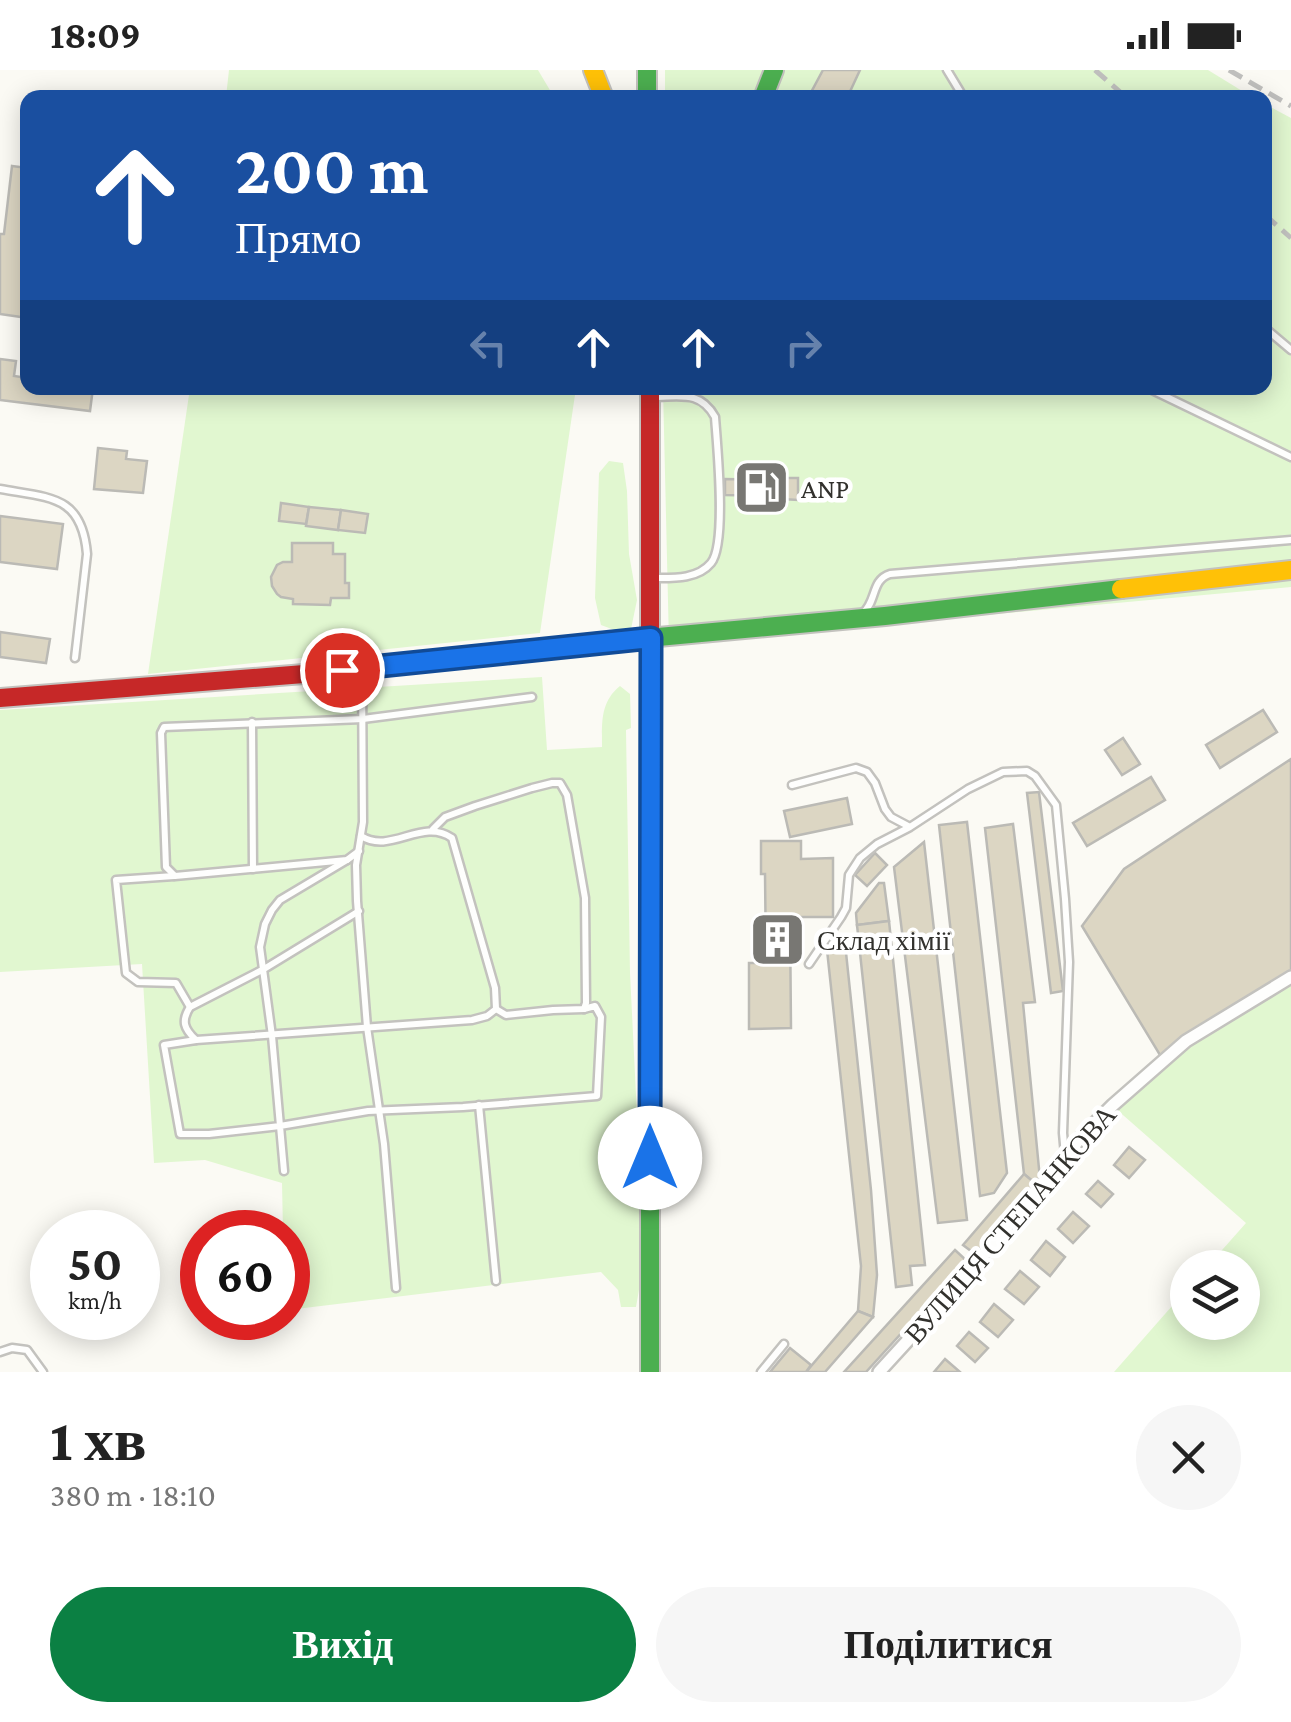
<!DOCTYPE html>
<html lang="uk">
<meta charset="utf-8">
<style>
:root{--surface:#fff;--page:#f6f6f6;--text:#222;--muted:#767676;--accent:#0b8043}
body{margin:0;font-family:"Crimson Pro",serif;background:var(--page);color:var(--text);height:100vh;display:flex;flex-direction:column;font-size:38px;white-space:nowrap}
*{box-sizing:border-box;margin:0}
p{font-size:32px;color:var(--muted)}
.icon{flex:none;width:55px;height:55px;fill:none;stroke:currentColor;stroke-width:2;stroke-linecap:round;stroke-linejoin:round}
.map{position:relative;height:1302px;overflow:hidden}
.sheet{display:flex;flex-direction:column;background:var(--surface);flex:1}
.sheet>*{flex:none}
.top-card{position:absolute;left:20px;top:20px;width:1252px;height:305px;border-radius:20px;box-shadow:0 5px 25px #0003;background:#1a4fa0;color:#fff;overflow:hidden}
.buttons{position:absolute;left:1170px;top:1180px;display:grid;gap:20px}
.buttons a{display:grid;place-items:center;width:90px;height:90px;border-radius:50%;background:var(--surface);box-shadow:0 5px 25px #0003;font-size:50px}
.speed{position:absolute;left:30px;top:1140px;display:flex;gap:20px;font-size:50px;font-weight:700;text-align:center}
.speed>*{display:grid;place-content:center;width:130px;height:130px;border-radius:50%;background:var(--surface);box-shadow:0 5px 25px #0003;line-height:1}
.speed small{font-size:25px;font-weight:400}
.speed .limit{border:15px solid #d22;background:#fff;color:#111}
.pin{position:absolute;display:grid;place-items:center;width:85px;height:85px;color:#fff;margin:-42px;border:5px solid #fff;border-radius:50%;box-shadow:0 2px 10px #0007}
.me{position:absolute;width:110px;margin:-55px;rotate:0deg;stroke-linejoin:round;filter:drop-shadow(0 0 8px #0008)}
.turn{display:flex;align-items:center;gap:35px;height:210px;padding:0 50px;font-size:45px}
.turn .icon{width:130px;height:130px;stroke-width:2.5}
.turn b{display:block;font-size:70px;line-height:85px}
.lanes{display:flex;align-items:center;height:95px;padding:0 50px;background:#0003;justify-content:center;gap:50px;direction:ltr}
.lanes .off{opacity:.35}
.round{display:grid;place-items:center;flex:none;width:105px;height:105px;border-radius:52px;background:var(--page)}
.summary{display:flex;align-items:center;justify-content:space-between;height:170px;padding:0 50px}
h1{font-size:60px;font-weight:700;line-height:75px}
.cta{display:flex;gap:20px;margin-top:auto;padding:20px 50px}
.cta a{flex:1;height:115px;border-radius:60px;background:var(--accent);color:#fff;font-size:40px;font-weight:700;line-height:115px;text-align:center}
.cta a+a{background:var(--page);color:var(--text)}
.status{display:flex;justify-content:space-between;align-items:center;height:70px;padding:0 50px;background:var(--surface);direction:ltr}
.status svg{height:28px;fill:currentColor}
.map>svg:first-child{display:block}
.green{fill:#e1f7d0}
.building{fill:#dcd6c3;stroke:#bbbab5;stroke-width:2.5}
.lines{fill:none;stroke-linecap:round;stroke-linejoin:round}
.lane-casing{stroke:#c3c2be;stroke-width:11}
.street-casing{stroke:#c3c2be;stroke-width:16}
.fast-casing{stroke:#c3c2be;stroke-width:22}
.slow-casing{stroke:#c3c2be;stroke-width:22}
.jam-casing{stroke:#c3c2be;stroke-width:22}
.lane{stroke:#fefefd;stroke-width:6}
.street{stroke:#fefefd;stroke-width:11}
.fast{stroke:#4caf50;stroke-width:18}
.slow{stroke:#ffc107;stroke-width:18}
.jam{stroke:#c62828;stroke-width:18}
.rail{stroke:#c0c0be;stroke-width:5;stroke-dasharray:15 8;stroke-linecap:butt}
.route-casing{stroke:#114b97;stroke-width:25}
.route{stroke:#1a73e8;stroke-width:18}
.labels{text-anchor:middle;stroke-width:9;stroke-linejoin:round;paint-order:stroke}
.poi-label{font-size:28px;fill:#32312d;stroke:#fff;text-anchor:start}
.street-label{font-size:28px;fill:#32312d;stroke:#fff}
</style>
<div class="status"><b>18:09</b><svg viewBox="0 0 49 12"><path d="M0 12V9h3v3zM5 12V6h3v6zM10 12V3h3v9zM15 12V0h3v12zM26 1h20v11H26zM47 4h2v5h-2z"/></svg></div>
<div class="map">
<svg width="1291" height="1302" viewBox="0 0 1291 1302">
<rect width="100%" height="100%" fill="#fbfaf4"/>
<g class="green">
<polygon points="229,0 538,0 554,27 226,27"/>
<polygon points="665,0 1208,0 1252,27 665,28"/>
<polygon points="1265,34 1291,48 1291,517 669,574 663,318 1265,318"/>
<polygon points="190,318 576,318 540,563 148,604"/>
<polygon points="609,391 623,393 627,421 629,484 637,530 631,559 617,561 601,555 595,528 599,403"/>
<path d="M542 607 547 680 602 677C602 653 600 632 620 616L630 624 631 658 626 660 630 903 639 1086 640 1214 636 1237H621L618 1220 601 1202 288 1240V1162H283L282 1113 205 1090 154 1093 142 894 0 902V640Z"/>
<polygon points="1291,909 1291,1302 1114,1302 1187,1219 1188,1252 1242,1252 1242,1198 1207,1197 1246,1153 1107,1031"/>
</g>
<g class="building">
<polygon points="823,0 860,0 847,28 808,28"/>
<polygon points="12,96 28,98 28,248 0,244 0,164 4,164"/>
<polygon points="0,289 16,291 14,306 28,308 28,318 93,318 90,341 0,330"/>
<polygon points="98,378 127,381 126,389 147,391 143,423 94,419"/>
<polygon points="781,408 798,408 798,430 782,429 782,426 725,425 725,409 781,410"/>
<polygon points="281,433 309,437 306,454 279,451"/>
<polygon points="309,437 341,440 338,460 306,456"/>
<polygon points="341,440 368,444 365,463 338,460"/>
<polygon points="0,446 63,454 57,499 0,492"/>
<polygon points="292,473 333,473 333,484 345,484 345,513 349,513 349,528 331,528 330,535 293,534 293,529 281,527 277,524 272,516 271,507 277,495 283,492 292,492"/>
<polygon points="0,562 50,569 46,593 0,587"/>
<polygon points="1263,640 1277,662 1220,698 1206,675"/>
<polygon points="1123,668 1140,694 1122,705 1105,680"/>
<polygon points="1291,689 1291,902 1163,990 1082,856 1124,799"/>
<polygon points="1151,707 1165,730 1087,776 1073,753"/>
<polygon points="1039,722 1063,921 1051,923 1027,723"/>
<polygon points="847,728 852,754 790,767 784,741"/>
<polygon points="967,752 1007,1103 994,1123 980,1126 939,755"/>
<polygon points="1013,754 1035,932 1023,933 1040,1109 1036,1114 1024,1104 985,758"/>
<polygon points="761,771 801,771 801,789 833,788 833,847 790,847 791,958 749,959 749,893 766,893 765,804 761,804"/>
<polygon points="924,772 967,1150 938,1153 894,797"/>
<polygon points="875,783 887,795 867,816 855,805"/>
<polygon points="879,813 884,813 889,851 857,855 856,843"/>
<polygon points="889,851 925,1195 910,1196 912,1215 896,1217 857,855"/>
<polygon points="837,869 845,873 871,1120 877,1205 873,1247 858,1241 861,1196 827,880"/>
<polygon points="1129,1077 1145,1090 1129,1108 1114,1095"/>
<polygon points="1024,1104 1036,1114 975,1184 963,1175"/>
<polygon points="1098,1111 1113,1124 1101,1137 1086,1124"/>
<polygon points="1073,1142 1089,1156 1073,1173 1058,1159"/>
<polygon points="1046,1171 1065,1187 1050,1206 1031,1190"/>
<polygon points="955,1180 967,1191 866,1302 844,1302"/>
<polygon points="1020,1201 1039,1217 1024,1234 1005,1219"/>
<polygon points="994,1234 1013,1250 998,1267 980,1252"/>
<polygon points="858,1241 873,1247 825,1302 806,1302"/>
<polygon points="969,1262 988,1278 975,1292 957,1276"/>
<polygon points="790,1278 811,1295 806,1302 770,1302"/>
<polygon points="945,1289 960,1302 934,1302"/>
</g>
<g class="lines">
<defs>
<g id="lane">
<polyline points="947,0 964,28"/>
<polyline points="1265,258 1291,280"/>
<polyline points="1148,318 1291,387"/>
<path d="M0 419C50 428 82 425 87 484L75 588"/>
<path d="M652 508C671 508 697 510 711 493 727 474 717 375 715 347 700 320 680 327 653 327"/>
<path d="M863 543C877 531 871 510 890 504L1291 470"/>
<polyline points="362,602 363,752 356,795 357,831 367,957 384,1074 396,1218"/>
<polyline points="252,652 253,799"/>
<polyline points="792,715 856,698 867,702 875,713 885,739 891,747 908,756"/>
<polyline points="433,759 445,747 475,736 532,718 552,713 560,713 567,725 585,828 586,933 584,939"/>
<polyline points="359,781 347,790 175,806 166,797 161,663 164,657 363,649 532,627"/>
<path d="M347 790 280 830 272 840 265 854 260 877 272 966 280 1056 209 1064H180L164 975 196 970C184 959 181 951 190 937L264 899 359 841"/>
<polyline points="174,806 116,810 126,903 138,912 176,913 190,937"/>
<polyline points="809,894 841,847 846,838 849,805 860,788 877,774 910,757 968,719 1003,702 1027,701 1035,706 1056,735 1065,829 1069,892 1063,1063 1065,1085"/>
<path d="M196 970 472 950 487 946 496 939 495 918 452 768C422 747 391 785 361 766"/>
<polyline points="479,1035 496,1211"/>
<polyline points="284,1101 280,1056 368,1041 463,1037 597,1026 601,947 595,936 584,939 553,940 506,945 496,939"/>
<polyline points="0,1282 12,1278 27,1280 43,1302"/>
<polyline points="761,1302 784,1274"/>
</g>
<polyline id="street" points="879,1302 963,1210 1083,1065 1113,1035 1186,971 1291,907"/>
<g id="fast">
<polyline points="647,0 647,28"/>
<polyline points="763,28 774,0"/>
<polyline points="604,572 885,546 1121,519"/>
<polyline points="650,737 650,1302"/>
</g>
<g id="slow">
<polyline points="593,0 604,28"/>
<polyline points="1121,519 1291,500"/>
</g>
<g id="jam">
<polyline points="650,318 650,737"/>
<polyline points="0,628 329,602 604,572"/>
</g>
</defs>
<use href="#lane" class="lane-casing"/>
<use href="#street" class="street-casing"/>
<use href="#fast" class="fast-casing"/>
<use href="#slow" class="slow-casing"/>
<use href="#jam" class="jam-casing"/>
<use href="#lane" class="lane"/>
<use href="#street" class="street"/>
<use href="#fast" class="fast"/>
<use href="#slow" class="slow"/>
<use href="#jam" class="jam"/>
<g class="rail">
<polyline points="1095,0 1127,28"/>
<polyline points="1229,0 1291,36"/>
<polyline points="1265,145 1291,168"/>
</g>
</g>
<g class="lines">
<defs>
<polyline id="route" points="342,600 651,568 650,1088"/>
</defs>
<use href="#route" class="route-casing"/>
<use href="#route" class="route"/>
</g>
<defs>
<symbol id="fuel-square" viewBox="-11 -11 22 22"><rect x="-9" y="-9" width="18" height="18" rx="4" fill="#787773" stroke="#fff"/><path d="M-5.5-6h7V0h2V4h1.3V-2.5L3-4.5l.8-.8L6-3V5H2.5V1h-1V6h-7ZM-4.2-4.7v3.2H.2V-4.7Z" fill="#fff"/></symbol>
<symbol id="building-square" viewBox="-11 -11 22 22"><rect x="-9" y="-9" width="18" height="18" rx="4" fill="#787773" stroke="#fff"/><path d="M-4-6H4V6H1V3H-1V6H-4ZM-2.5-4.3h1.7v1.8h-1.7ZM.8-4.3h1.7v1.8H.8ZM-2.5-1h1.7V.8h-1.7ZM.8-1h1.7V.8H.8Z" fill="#fff"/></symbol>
</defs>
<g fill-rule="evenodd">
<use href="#fuel-square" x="730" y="386" width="63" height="63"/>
<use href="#building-square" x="746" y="838" width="63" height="63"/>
</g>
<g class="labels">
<g class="poi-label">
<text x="801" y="428">ANP</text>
<text x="817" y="880">Склад хімії</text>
</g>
<g class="street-label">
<text transform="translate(1010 1154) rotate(-49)" y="10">ВУЛИЦЯ СТЕПАНКОВА</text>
</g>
</g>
</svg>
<div class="buttons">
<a><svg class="icon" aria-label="layers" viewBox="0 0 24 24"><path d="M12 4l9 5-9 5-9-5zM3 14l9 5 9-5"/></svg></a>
</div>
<div class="speed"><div>50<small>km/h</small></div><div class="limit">60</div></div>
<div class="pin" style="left:342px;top:600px;background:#d93025"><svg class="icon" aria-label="arrive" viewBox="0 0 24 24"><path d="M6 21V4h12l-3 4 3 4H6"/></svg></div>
<svg class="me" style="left:650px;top:1088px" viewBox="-20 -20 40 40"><circle r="19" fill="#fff"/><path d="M0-13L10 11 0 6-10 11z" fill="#1a73e8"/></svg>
<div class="top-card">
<div class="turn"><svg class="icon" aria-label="ahead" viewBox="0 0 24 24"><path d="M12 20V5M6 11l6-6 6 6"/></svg><div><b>200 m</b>Прямо</div></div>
<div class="lanes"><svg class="icon off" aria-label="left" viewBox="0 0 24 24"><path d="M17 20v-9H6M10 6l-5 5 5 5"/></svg><svg class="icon" aria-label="ahead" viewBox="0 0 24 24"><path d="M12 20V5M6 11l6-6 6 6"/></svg><svg class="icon" aria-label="ahead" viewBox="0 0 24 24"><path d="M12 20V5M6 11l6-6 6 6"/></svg><svg class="icon off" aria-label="right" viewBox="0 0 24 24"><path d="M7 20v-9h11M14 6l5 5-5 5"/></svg></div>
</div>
</div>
<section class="sheet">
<div class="summary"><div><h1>1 хв</h1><p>380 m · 18:10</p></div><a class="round"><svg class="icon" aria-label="close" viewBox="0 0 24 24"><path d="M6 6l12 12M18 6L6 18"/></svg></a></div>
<div class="cta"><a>Вихід</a><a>Поділитися</a></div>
</section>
